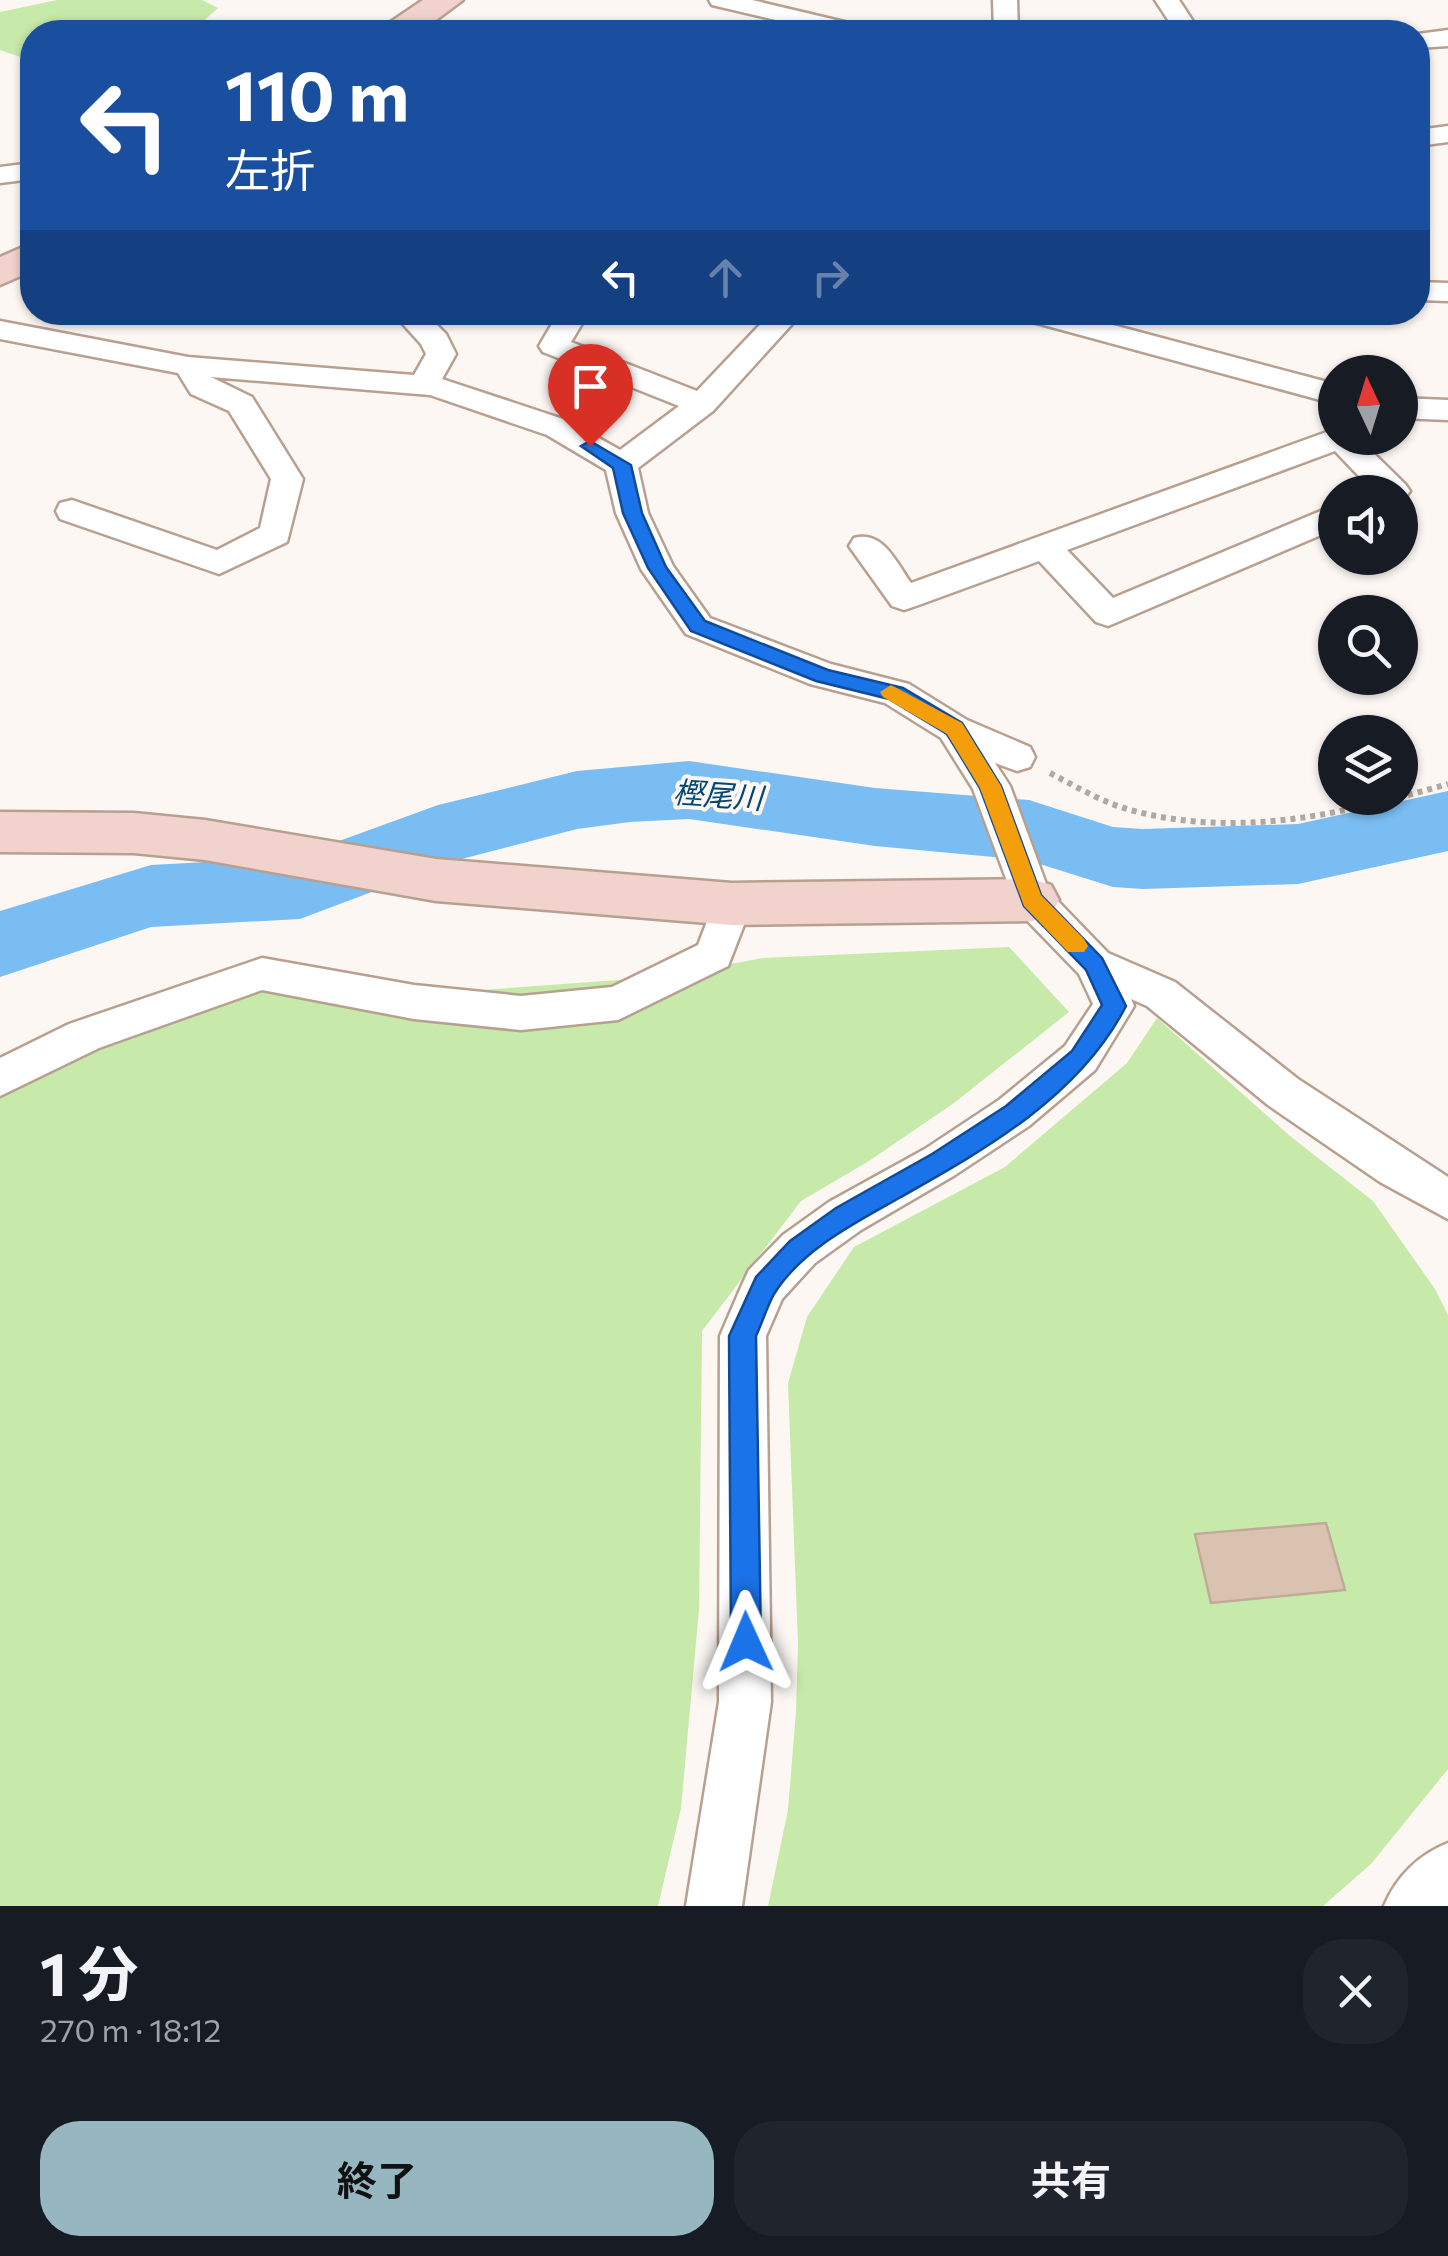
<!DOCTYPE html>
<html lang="ja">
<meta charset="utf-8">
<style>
:root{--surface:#171b24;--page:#20242c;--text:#f1f3f6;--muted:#9ea1a6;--accent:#97b7c0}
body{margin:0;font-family:Commissioner,"Noto Sans JP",sans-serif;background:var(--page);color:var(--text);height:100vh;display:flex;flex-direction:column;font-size:38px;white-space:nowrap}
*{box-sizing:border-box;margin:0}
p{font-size:32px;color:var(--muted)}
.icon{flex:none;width:55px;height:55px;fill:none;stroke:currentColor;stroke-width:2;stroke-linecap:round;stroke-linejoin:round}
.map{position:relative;height:1906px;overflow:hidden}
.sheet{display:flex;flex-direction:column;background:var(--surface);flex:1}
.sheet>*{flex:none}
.top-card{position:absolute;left:20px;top:20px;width:1410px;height:305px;border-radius:40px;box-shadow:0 2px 8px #0004;background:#1a4fa0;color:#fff;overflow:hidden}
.needle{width:65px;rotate:356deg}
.buttons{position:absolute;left:1318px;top:355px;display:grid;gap:20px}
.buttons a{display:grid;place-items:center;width:100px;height:100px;border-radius:50%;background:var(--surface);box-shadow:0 2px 8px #0004;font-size:50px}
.pin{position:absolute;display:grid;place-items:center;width:85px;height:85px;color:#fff;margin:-102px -42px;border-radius:50% 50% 50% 0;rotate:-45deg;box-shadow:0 0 10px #0007}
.pin .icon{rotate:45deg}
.me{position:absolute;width:110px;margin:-55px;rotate:359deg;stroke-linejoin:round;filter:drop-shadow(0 0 8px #0008)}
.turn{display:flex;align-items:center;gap:35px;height:210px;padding:0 40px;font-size:45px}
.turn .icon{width:130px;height:130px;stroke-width:2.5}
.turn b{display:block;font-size:70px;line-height:85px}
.lanes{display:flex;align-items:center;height:95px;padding:0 40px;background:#0003;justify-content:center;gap:50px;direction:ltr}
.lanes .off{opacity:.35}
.round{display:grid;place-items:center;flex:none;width:105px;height:105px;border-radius:40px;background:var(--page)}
.summary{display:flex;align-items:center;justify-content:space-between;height:170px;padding:0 40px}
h1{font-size:60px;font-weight:700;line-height:75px}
.button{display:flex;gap:20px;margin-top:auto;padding:20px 40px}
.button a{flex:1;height:115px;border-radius:40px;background:var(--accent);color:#111;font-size:40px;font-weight:700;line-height:115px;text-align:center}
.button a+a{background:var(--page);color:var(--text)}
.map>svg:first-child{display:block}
.green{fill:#c7e9a9}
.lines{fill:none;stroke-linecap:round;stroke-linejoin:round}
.river{fill:#7abdf2;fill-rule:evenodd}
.building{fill:#dac2b1;stroke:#c2aa9a;stroke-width:2.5}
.street-casing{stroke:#b8a090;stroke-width:5}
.secondary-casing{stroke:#b8a090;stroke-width:5}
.path{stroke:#afa8a3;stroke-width:6;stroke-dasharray:5 5;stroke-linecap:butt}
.street{fill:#fff;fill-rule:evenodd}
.secondary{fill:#f2d2cc;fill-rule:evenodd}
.route{fill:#1a73e8;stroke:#114b97;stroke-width:2.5}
.slow{fill:#f59e0b}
.labels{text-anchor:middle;stroke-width:8;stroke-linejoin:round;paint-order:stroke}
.water-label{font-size:30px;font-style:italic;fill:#004771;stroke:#fcf7f3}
</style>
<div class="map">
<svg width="1448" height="1906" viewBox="0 0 1448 1906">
<rect width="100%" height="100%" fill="#fcf7f3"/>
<g class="green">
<polygon points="57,0 202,0 218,8 191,32 32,32 32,61 0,50 0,12"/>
<polygon points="1009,947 1069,1012 954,1103 869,1161 801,1201 702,1331 699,1609 681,1808 658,1906 0,1906 0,1059 49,1043 134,999 326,977 440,993 660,977 763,958"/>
<polygon points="1157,1018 1290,1136 1373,1201 1435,1289 1448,1315 1448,1769 1371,1864 1323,1906 768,1906 788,1810 796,1712 798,1644 788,1383 807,1317 854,1247 1005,1167 1127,1063"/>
</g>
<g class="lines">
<polygon class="river" points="689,761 875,788 1029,800 1113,827 1143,829 1298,824 1448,791 1448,851 1298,884 1143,889 1113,887 1027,860 875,846 689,819 630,822 577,829 454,861 300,919 151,927 0,977 0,911 151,865 295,857 438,805 577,771"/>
</g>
<polygon class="building" points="1326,1523 1345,1590 1211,1603 1195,1534"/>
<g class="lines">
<defs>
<g id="street">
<polygon points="709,0 752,0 857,25 861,30 827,32 712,5"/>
<polygon points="993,0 1017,0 1018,32 994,32"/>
<polygon points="1155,0 1179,0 1200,32 1176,32"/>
<polygon points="1448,30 1448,46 1418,48 1418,34"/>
<polygon points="1448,126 1448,142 1418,146 1418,130"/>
<polygon points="32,163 32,179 0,183 0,167"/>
<polygon points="1418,282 1448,283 1448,301 1418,300"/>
<polygon points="392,312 424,312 446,334 456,354 442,379 569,421 620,450 679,406 543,352 539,346 559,312 589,312 571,342 697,391 772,312 803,312 713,411 638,468 648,513 673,566 710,618 831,664 909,684 967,720 1030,747 1035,757 1030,767 1017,771 995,763 1010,786 1049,892 1108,953 1175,982 1298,1079 1448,1177 1448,1219 1380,1182 1268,1105 1147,1006 1131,999 1134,1006 1095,1070 1029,1126 955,1175 861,1230 815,1263 782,1299 766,1336 771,1702 742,1906 686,1906 719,1702 720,1336 742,1285 749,1270 783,1235 829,1202 925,1149 999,1100 1065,1046 1093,1004 1079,974 1018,911 973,789 941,738 885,703 810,684 686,634 641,569 616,513 606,470 547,435 430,395 211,377 252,397 303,479 287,542 219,574 60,519 56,511 60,503 72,500 217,550 260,528 271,479 229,411 191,394 178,373 0,339 0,321 188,357 414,375 426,354 421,344"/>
<polygon points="1014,312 1064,312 1335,384 1335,404 1018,318"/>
<polygon points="1400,398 1448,400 1448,420 1400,418"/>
<path d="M1335 429V438H1358L1405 484 1410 491 1405 498 1400 500V492H1374L1335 451 1067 550 1113 598 1335 505V529L1108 626 1096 622 1039 561 916 606 904 610 892 606 849 546 854 538C883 530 896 562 911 583Z"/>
<polygon points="732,889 746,893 752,904 728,966 618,1020 521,1030 414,1019 262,990 99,1048 0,1096 0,1058 69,1024 262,958 414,985 521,996 612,987 698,945 718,893"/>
<path d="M1448 1843V1906H1384C1396 1877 1419 1854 1448 1843Z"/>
</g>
<g id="secondary">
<polygon points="423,0 463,0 420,32 381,32 386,25"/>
<polygon points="32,243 32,271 0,285 0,257"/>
<polygon points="0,812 134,813 205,820 436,859 732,883 1032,879 1051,885 1059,900 1051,915 1032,921 732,925 436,901 205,860 134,853 0,852"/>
</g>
</defs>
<use href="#street" class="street-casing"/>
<use href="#secondary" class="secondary-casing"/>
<path class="path" d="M1050 773C1075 786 1100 801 1127 809 1235 840 1343 814 1448 784"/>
<use href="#street" class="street"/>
<use href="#secondary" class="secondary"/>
</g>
<path class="route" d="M590 441 631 465 642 513 666 567 705 621 828 670 903 688 962 723 1001 786 1041 895 1102 958 1126 1006C1080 1096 986 1149 901 1197 857 1222 802 1249 774 1294 767 1307 762 1323 756 1336L761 1642 756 1652 746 1656 736 1652 731 1642 729 1336 756 1277 790 1241 836 1208 932 1154 1006 1106 1072 1051 1102 1005 1086 970 1024 906 980 788 947 734 889 699 816 681 691 631 648 568 623 513 613 468 581 446Z"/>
<polygon class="slow" points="891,685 962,723 1001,786 1041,895 1084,939 1088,946 1084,952 1068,952 1024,906 980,788 947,734 883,697 880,692"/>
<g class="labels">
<g class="water-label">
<text transform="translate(718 796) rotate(4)" y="10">樫尾川</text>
</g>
</g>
</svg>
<div class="buttons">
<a><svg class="needle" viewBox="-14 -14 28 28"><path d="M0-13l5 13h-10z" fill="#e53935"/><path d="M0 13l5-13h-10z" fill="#9ea1a6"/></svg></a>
<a><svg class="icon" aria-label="sound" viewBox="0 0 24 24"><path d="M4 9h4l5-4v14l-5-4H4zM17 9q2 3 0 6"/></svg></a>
<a><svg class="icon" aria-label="search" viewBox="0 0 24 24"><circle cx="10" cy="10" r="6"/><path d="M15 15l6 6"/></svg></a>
<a><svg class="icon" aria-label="layers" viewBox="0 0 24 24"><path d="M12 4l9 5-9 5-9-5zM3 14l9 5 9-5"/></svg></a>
</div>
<div class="pin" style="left:590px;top:446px;background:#d93025"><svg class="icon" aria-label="arrive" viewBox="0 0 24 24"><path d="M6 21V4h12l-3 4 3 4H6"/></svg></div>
<svg class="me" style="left:746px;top:1642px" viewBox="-20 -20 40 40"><path d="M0-17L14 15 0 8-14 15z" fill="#1a73e8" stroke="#fff" stroke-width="4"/></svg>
<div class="top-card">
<div class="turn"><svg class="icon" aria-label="left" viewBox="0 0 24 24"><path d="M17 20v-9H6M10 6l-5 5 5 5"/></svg><div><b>110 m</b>左折</div></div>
<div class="lanes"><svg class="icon" aria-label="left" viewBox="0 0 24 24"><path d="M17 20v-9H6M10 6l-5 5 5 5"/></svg><svg class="icon off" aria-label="ahead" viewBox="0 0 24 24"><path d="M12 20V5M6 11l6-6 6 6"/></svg><svg class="icon off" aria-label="right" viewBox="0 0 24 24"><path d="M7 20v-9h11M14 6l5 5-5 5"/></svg></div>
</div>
</div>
<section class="sheet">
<div class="summary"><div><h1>1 分</h1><p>270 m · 18:12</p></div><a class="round"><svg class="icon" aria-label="close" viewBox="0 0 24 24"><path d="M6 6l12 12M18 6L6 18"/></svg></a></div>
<div class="button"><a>終了</a><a>共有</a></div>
</section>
